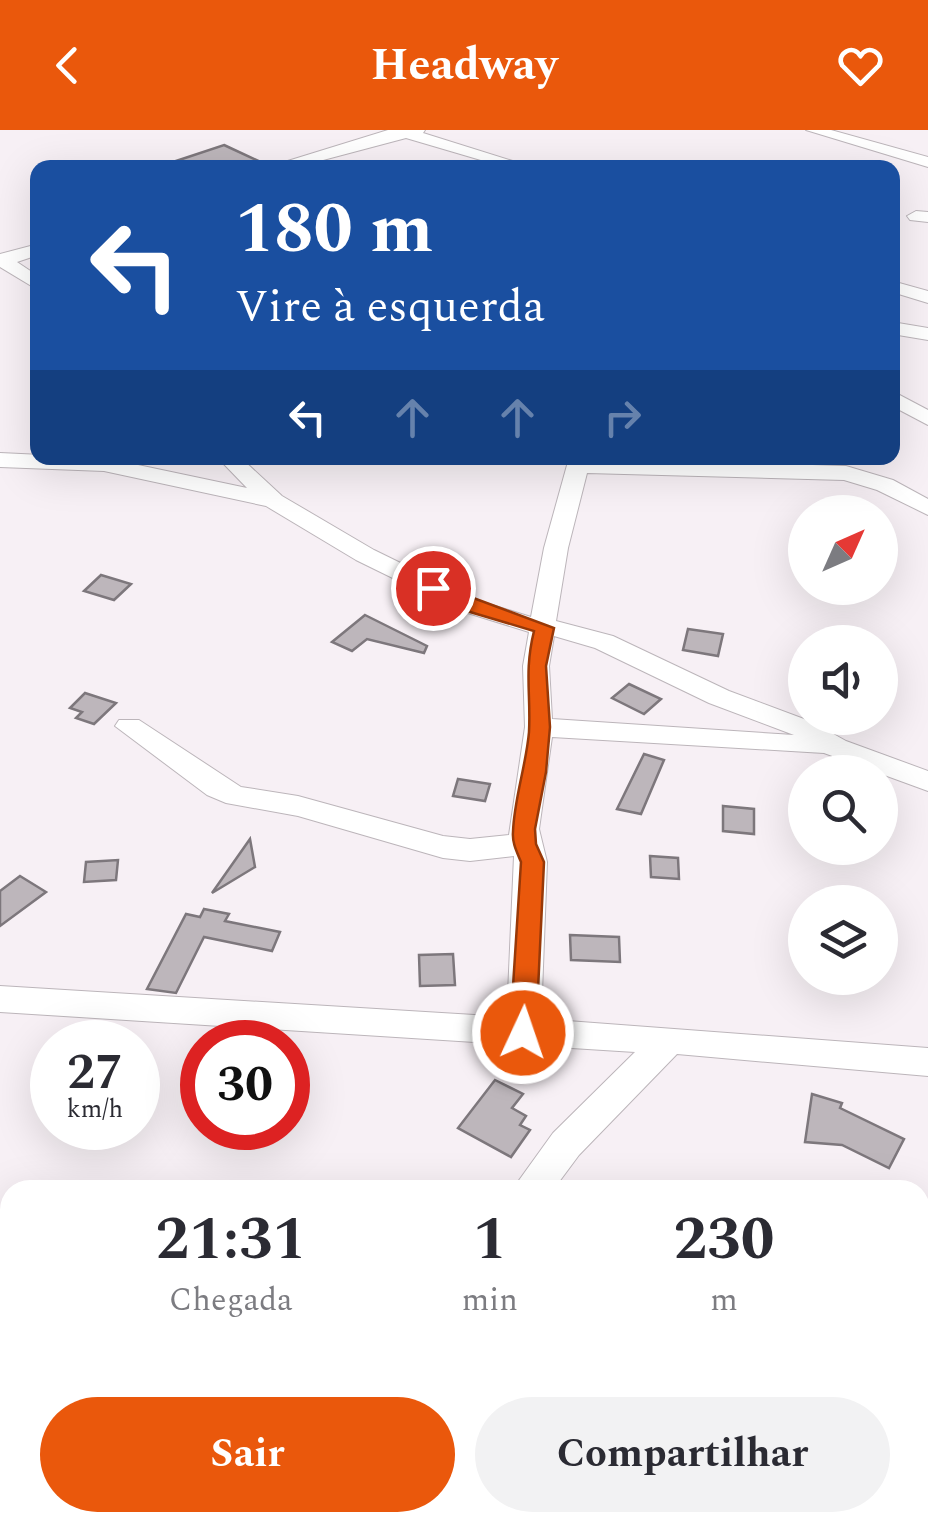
<!DOCTYPE html>
<html lang="pt">
<meta charset="utf-8">
<style>
:root{--surface:#fff;--page:#f2f2f3;--text:#2b2b33;--muted:#7c7c81;--accent:#ea580c}
body{margin:0;font-family:Spectral,serif;background:var(--page);color:var(--text);height:100vh;display:flex;flex-direction:column;font-size:38px;white-space:nowrap}
*{box-sizing:border-box;margin:0}
p{font-size:32px;color:var(--muted)}
.icon{flex:none;width:55px;height:55px;fill:none;stroke:currentColor;stroke-width:2;stroke-linecap:round;stroke-linejoin:round}
.map{position:relative;flex:1;overflow:hidden}
.details{position:absolute;left:0px;top:1050px;width:930px;height:352px;display:flex;flex-direction:column;background:var(--surface);border-radius:30px 30px 0 0;box-shadow:0 10px 40px #0002}
.details>*{flex:none}
.guide{position:absolute;left:30px;top:30px;width:870px;height:305px;border-radius:20px;box-shadow:0 10px 40px #0002;background:#1a4fa0;color:#fff;overflow:hidden}
.needle{width:65px;rotate:45deg}
.controls{position:absolute;left:788px;top:365px;display:grid;gap:20px}
.controls a{display:grid;place-items:center;width:110px;height:110px;border-radius:50%;background:var(--surface);box-shadow:0 10px 40px #0002;font-size:50px}
.speed{position:absolute;left:30px;top:890px;display:flex;gap:20px;font-size:50px;font-weight:700;text-align:center}
.speed>*{display:grid;place-content:center;width:130px;height:130px;border-radius:50%;background:var(--surface);box-shadow:0 10px 40px #0002;line-height:1}
.speed small{font-size:25px;font-weight:400}
.speed .limit{border:15px solid #d22;background:#fff;color:#111}
.pin{position:absolute;display:grid;place-items:center;width:85px;height:85px;color:#fff;margin:-42px;border:5px solid #fff;border-radius:50%;box-shadow:0 2px 10px #0007}
.me{position:absolute;width:110px;margin:-55px;rotate:3deg;stroke-linejoin:round;filter:drop-shadow(0 0 8px #0008)}
.turn{display:flex;align-items:center;gap:35px;height:210px;padding:0 40px;font-size:45px}
.turn .icon{width:130px;height:130px;stroke-width:2.5}
.turn b{display:block;font-size:70px;line-height:85px}
.lanes{display:flex;align-items:center;height:95px;padding:0 40px;background:#0003;justify-content:center;gap:50px;direction:ltr}
.lanes .off{opacity:.35}
.eta{display:flex;justify-content:space-evenly;align-items:center;height:170px;text-align:center}
.eta b{font-size:60px;font-weight:700;line-height:70px}
.button{display:flex;gap:20px;margin-top:auto;padding:20px 40px}
.button a{flex:1;height:115px;border-radius:60px;background:var(--accent);color:#fff;font-size:40px;font-weight:700;line-height:115px;text-align:center}
.button a+a{background:var(--page);color:var(--text)}
header{display:flex;justify-content:space-between;align-items:center;height:130px;padding:0 40px;background:var(--accent);color:#fff;font-size:45px;font-weight:700}
.map>svg:first-child{display:block}
.building{fill:#bdb6bb;stroke:#7d777c;stroke-width:2.5}
.lines{fill:none;stroke-linecap:round;stroke-linejoin:round}
.minor-casing{stroke:#bcb5ba;stroke-width:2}
.minor{fill:#fff;fill-rule:evenodd}
.route{fill:#ea580c;stroke:#983908;stroke-width:2.5}
</style>
<header><svg class="icon" aria-label="back" viewBox="0 0 24 24"><path d="M15 5l-7 7 7 7"/></svg>Headway<svg class="icon" aria-label="heart" viewBox="0 0 24 24"><path d="M12 20l-8-8c-3-5 5-10 8-4 3-6 11-1 8 4z"/></svg></header>
<div class="map">
<svg width="928" height="1402" viewBox="0 0 928 1402">
<rect width="100%" height="100%" fill="#f7f0f5"/>
<g class="building">
<polygon points="224,15 265,34 262,38 167,38 167,34"/>
<polygon points="101,445 131,454 114,470 84,461"/>
<polygon points="365,485 427,516 424,523 367,509 352,521 332,512"/>
<polygon points="688,499 723,504 718,526 683,520"/>
<polygon points="629,554 661,569 644,584 612,568"/>
<polygon points="85,563 116,573 94,594 76,588 82,582 70,578"/>
<polygon points="644,624 664,630 641,684 617,679"/>
<polygon points="458,649 490,654 485,671 453,666"/>
<polygon points="723,676 754,679 754,704 723,701"/>
<polygon points="250,709 255,737 212,763"/>
<polygon points="650,726 678,728 679,749 651,747"/>
<polygon points="118,730 116,750 84,752 86,732"/>
<polygon points="20,746 46,762 0,796 0,761"/>
<polygon points="204,779 229,784 225,791 280,802 272,821 204,807 176,863 147,859 186,784 200,787"/>
<polygon points="570,805 619,807 620,832 571,830"/>
<polygon points="453,824 455,855 420,856 419,825"/>
<polygon points="495,950 523,964 512,978 526,986 520,995 530,1000 511,1027 458,998"/>
<polygon points="812,964 842,973 840,978 904,1009 889,1038 842,1015 805,1012"/>
</g>
<g class="lines">
<defs>
<g id="minor">
<polygon points="388,0 425,0 423,3 535,38 508,38 406,8 293,38 265,38"/>
<polygon points="806,0 831,0 928,27 928,37"/>
<polygon points="916,81 928,82 928,92 910,90 907,86"/>
<polygon points="38,114 38,125 17,132 38,146 38,160 0,137 0,124"/>
<polygon points="892,151 928,161 928,173 892,162"/>
<polygon points="892,192 928,198 928,210 892,204"/>
<polygon points="892,261 928,280 928,295 892,276"/>
<path d="M0 323 105 328 247 358 218 328H241L282 366 374 420 476 470 531 487 544 418 569 328 846 336 893 350 928 369V385L877 360 844 350 587 343 568 418 556 491 613 506 729 561 812 592 846 611 928 641V661L824 623 552 607 539 699 547 732 541 889 928 918V946L677 924 579 1025 553 1060H512L553 1003 635 922 0 882V856L507 887 514 726 470 731 443 728 298 686 226 673 207 665 115 596 119 590H139L241 657 298 666 443 706 470 709 509 705 525 597 523 536 529 502 458 480 356 430 266 376 104 341 0 337ZM554 506 595 518 709 573 794 605 552 589 549 536Z"/>
<polygon points="266,1392 313,1392 309,1402 262,1402"/>
<polygon points="837,1392 881,1392 885,1402 841,1402"/>
</g>
</defs>
<use href="#minor" class="minor-casing"/>
<use href="#minor" class="minor"/>
</g>
<path class="route" d="M433 453 554 498 546 536 550 597 546 642 535 699 536 714 544 732 536 903 532 910 523 913 514 910 510 903 521 732C517 722 512 713 513 702 514 669 526 636 529 602 531 563 524 542 534 501L460 479 426 463V454Z"/>
</svg>
<div class="controls">
<a><svg class="needle" viewBox="-14 -14 28 28"><path d="M0-13l5 13h-10z" fill="#e53935"/><path d="M0 13l5-13h-10z" fill="#7c7c81"/></svg></a>
<a><svg class="icon" aria-label="sound" viewBox="0 0 24 24"><path d="M4 9h4l5-4v14l-5-4H4zM17 9q2 3 0 6"/></svg></a>
<a><svg class="icon" aria-label="search" viewBox="0 0 24 24"><circle cx="10" cy="10" r="6"/><path d="M15 15l6 6"/></svg></a>
<a><svg class="icon" aria-label="layers" viewBox="0 0 24 24"><path d="M12 4l9 5-9 5-9-5zM3 14l9 5 9-5"/></svg></a>
</div>
<div class="speed"><div>27<small>km/h</small></div><div class="limit">30</div></div>
<div class="pin" style="left:433px;top:458px;background:#d93025"><svg class="icon" aria-label="arrive" viewBox="0 0 24 24"><path d="M6 21V4h12l-3 4 3 4H6"/></svg></div>
<svg class="me" style="left:523px;top:903px" viewBox="-20 -20 40 40"><circle r="17" fill="#ea580c" stroke="#fff" stroke-width="3"/><path d="M0-11L8 9 0 5-8 9z" fill="#fff"/></svg>
<div class="guide">
<div class="turn"><svg class="icon" aria-label="left" viewBox="0 0 24 24"><path d="M17 20v-9H6M10 6l-5 5 5 5"/></svg><div><b>180 m</b>Vire à esquerda</div></div>
<div class="lanes"><svg class="icon" aria-label="left" viewBox="0 0 24 24"><path d="M17 20v-9H6M10 6l-5 5 5 5"/></svg><svg class="icon off" aria-label="ahead" viewBox="0 0 24 24"><path d="M12 20V5M6 11l6-6 6 6"/></svg><svg class="icon off" aria-label="ahead" viewBox="0 0 24 24"><path d="M12 20V5M6 11l6-6 6 6"/></svg><svg class="icon off" aria-label="right" viewBox="0 0 24 24"><path d="M7 20v-9h11M14 6l5 5-5 5"/></svg></div>
</div>
<section class="details">
<div class="eta">
<div><b>21:31</b><p>Chegada</p></div>
<div><b>1</b><p>min</p></div>
<div><b>230</b><p>m</p></div>
</div>
<div class="button"><a>Sair</a><a>Compartilhar</a></div>
</section>
</div>
